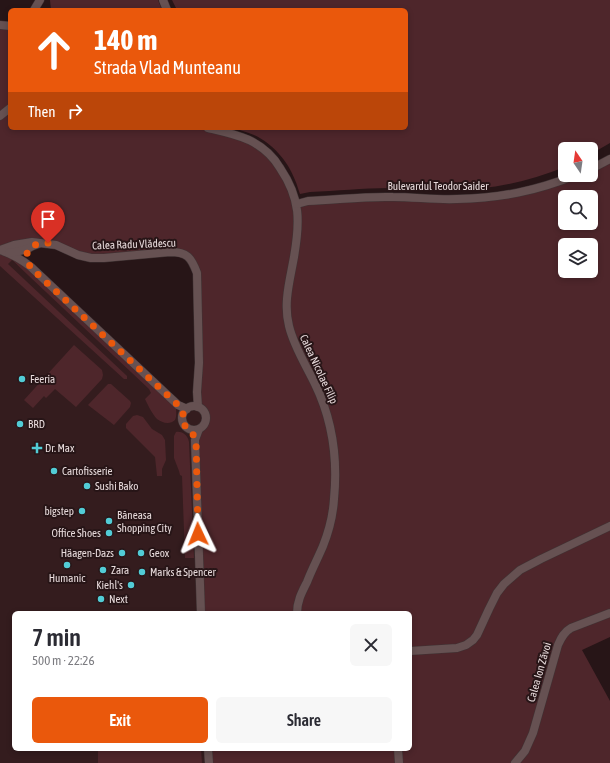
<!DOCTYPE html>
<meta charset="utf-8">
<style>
:root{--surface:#fff;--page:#f7f7f7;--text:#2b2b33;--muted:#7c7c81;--accent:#ea580c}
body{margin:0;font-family:"Asap Condensed",sans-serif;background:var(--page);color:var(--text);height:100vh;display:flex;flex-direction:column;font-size:15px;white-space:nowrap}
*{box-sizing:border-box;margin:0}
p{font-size:13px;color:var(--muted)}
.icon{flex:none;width:22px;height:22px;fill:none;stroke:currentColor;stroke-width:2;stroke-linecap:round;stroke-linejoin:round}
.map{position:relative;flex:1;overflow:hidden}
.panel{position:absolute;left:12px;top:611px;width:400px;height:140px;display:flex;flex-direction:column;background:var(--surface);border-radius:6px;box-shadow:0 2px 6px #0003}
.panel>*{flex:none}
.banner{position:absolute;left:8px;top:8px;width:400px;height:122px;border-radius:6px;box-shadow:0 2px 6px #0003;background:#ea580c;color:#fff;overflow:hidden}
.needle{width:26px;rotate:347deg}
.fabs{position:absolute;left:558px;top:142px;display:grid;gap:8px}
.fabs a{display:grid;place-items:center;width:40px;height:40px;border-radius:6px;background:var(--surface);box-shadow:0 2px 6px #0003;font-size:20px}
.pin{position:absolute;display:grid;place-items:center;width:34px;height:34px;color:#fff;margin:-41px -17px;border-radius:50% 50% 50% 0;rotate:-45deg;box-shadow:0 0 4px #0007}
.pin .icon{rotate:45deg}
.me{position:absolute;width:44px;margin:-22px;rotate:358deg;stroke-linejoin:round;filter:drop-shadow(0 0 3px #0008)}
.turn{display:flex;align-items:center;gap:14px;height:84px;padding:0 20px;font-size:18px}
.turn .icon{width:52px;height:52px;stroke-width:2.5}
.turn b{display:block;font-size:28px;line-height:34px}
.then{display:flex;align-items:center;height:38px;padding:0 20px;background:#0003;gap:8px;font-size:15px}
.round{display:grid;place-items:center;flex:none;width:42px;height:42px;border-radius:6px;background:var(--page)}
.summary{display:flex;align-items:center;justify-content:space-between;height:68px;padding:0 20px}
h1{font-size:24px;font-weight:600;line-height:30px}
.button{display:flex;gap:8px;margin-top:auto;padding:8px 20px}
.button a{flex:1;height:46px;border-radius:6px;background:var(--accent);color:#fff;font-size:16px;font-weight:600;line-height:46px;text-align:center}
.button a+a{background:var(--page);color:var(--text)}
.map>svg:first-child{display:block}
.built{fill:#341c1e}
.green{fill:#4e262b;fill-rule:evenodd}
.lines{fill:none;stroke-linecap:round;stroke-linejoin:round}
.minor-casing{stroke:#3f3334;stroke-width:9}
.minor{stroke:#665152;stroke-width:8}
.route{stroke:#ea580c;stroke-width:7;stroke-dasharray:0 12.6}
.poi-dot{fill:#52ccd6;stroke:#271517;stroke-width:1.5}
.labels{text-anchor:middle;stroke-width:4;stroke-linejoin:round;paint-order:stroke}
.street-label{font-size:11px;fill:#e8dbdc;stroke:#271517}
.poi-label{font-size:11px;fill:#e8dbdc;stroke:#271517;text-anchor:start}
</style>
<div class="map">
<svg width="610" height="763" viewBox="0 0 610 763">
<rect width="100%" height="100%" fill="#271517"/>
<polygon class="built" points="0,250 185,411 190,407 198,407 204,411 206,417 206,422 202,428 201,613 14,613 14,749 208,749 209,763 0,763"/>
<g class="green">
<polygon points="50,0 158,0 162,10 51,10"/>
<path d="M172 0H610V143L591 154V149H565V167C527 182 491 190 450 190 429 190 409 188 389 188 363 188 336 191 310 192L300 194C298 189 297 184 295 180 288 161 272 143 254 135 247 132 240 130 233 128H406V10H177Z"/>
<path d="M0 25 10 26V128H208L237 136 266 152 297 203 308 201 478 198 576 175H591V169L610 159V637L582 650 610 701V763H209L208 749H410V613H201L195 430C197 429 199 429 201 428 212 421 204 408 194 406L197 392V273L186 255 104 258 56 245 0 250ZM565 197H591V223H565ZM565 245H591V271H565Z"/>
<path d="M0 252 22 264 176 407C176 411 177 416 175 420 170 425 162 423 157 419 152 414 148 405 145 399L151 393 149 389 12 260 8 264 127 376V379H124L0 266Z"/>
<polygon points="74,345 102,370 103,375 102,379 76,407 55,389 46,398 44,396 33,408 24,400"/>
<polygon points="108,384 111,384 130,401 131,403 130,407 114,425 88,405"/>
<polygon points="137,415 143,417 152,429 162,435 165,440 166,460 162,469 162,476 157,476 155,457 126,428 126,424 133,416"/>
<path d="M176 432C183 431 188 436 189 442L194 558H185L182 476 180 475 179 471 174 458V436Z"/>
<polygon points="98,749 201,749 202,763 98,763"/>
</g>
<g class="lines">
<defs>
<g id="minor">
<polyline points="163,0 167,10"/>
<polyline points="34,10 40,0"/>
<polyline points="0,25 10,26"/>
<polyline points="0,116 10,108"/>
<path d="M208 128C221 131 236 134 249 140 261 146 273 156 280 168 301 199 300 222 294 257 290 280 283 303 289 326 294 347 306 365 315 384 333 421 338 458 334 499 333 515 329 531 323 546 318 558 312 569 307 582 302 592 297 601 297 613"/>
<polyline points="591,169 610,159"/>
<path d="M297 204 308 201C336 200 365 196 393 197 415 197 436 200 457 199 501 198 536 191 576 175"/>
<path d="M0 250 14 245 32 242 56 245 78 255 91 258H104L170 252C187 252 191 257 197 273L199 363 197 392 198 407"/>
<path d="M0 250C12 254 21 259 31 267L178 405 187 409"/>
<path d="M9 253C15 252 23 251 29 248 32 246 35 245 38 244"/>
<circle cx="194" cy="418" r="12"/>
<polyline points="199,429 195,440 201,613"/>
<polyline points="410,651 457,648 466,645 473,640 477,635 489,609 497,593 504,584 520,570 541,559 610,526"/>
<polyline points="208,749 209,763"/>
<polyline points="398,749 399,763"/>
<path d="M515 763 525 751 533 733 558 645C561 638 564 632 571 628L610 613"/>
</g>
</defs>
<use href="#minor" class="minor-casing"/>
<use href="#minor" class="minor"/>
</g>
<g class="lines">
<path class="route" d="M48 243C41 243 28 244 27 254 27 258 29 263 30 267L178 405 183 414 182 419 184 425 190 429 196 440 198 534"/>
</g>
<g class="poi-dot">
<circle cx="22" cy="379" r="4"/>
<circle cx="20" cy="424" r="4"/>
<path d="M35 442h4v4h4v4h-4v4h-4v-4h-4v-4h4z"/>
<circle cx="54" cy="471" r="4"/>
<circle cx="87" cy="486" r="4"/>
<circle cx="82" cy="511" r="4"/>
<circle cx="109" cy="521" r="4"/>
<circle cx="109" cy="533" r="4"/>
<circle cx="122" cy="553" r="4"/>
<circle cx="141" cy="553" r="4"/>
<circle cx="67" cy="565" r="4"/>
<circle cx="103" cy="570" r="4"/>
<circle cx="142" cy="572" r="4"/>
<circle cx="131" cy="585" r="4"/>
<circle cx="101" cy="599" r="4"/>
</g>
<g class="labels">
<g class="street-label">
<text x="438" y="190">Bulevardul Teodor Saider</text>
<text transform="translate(134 244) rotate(-2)" y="4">Calea Radu Vlădescu</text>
<text transform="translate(319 369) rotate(65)" y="4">Calea Nicolae Filip</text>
<text transform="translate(539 672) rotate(-74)" y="4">Calea Ion Zăvoi</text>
</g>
<g class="poi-label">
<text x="30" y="383">Feeria</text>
<text x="28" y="428">BRD</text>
<text x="45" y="452">Dr. Max</text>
<text x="62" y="475">Cartofisserie</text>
<text x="95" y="490">Sushi Bako</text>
<text x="74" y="515" text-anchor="end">bigstep</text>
<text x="117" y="519">Băneasa<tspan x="117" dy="13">Shopping City</tspan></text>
<text x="101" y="537" text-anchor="end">Office Shoes</text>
<text x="114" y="557" text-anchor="end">Häagen-Dazs</text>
<text x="149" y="557">Geox</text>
<text x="111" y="574">Zara</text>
<text x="150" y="576">Marks &amp; Spencer</text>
<text x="67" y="582" text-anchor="middle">Humanic</text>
<text x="123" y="589" text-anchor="end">Kiehl's</text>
<text x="109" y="603">Next</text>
</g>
</g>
</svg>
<div class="fabs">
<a><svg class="needle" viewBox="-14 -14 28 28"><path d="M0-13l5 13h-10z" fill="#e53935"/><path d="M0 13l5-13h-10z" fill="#7c7c81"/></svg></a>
<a><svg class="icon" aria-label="search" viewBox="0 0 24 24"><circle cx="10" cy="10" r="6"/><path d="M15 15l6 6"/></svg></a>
<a><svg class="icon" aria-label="layers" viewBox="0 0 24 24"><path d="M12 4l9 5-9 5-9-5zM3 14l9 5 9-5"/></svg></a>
</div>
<div class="pin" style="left:48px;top:243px;background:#d93025"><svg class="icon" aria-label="arrive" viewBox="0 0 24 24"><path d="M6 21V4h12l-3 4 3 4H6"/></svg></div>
<svg class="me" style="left:198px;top:534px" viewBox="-20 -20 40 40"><path d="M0-17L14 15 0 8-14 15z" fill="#ea580c" stroke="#fff" stroke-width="4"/></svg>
<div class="banner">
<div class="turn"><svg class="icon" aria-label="ahead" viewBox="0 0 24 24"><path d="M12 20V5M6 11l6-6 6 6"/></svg><div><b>140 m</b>Strada Vlad Munteanu</div></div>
<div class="then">Then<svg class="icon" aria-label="right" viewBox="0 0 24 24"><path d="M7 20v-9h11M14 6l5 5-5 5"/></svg></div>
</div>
<section class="panel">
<div class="summary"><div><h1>7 min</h1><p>500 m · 22:26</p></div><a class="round"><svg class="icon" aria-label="close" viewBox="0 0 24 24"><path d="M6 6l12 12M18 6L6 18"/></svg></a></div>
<div class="button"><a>Exit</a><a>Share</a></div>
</section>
</div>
